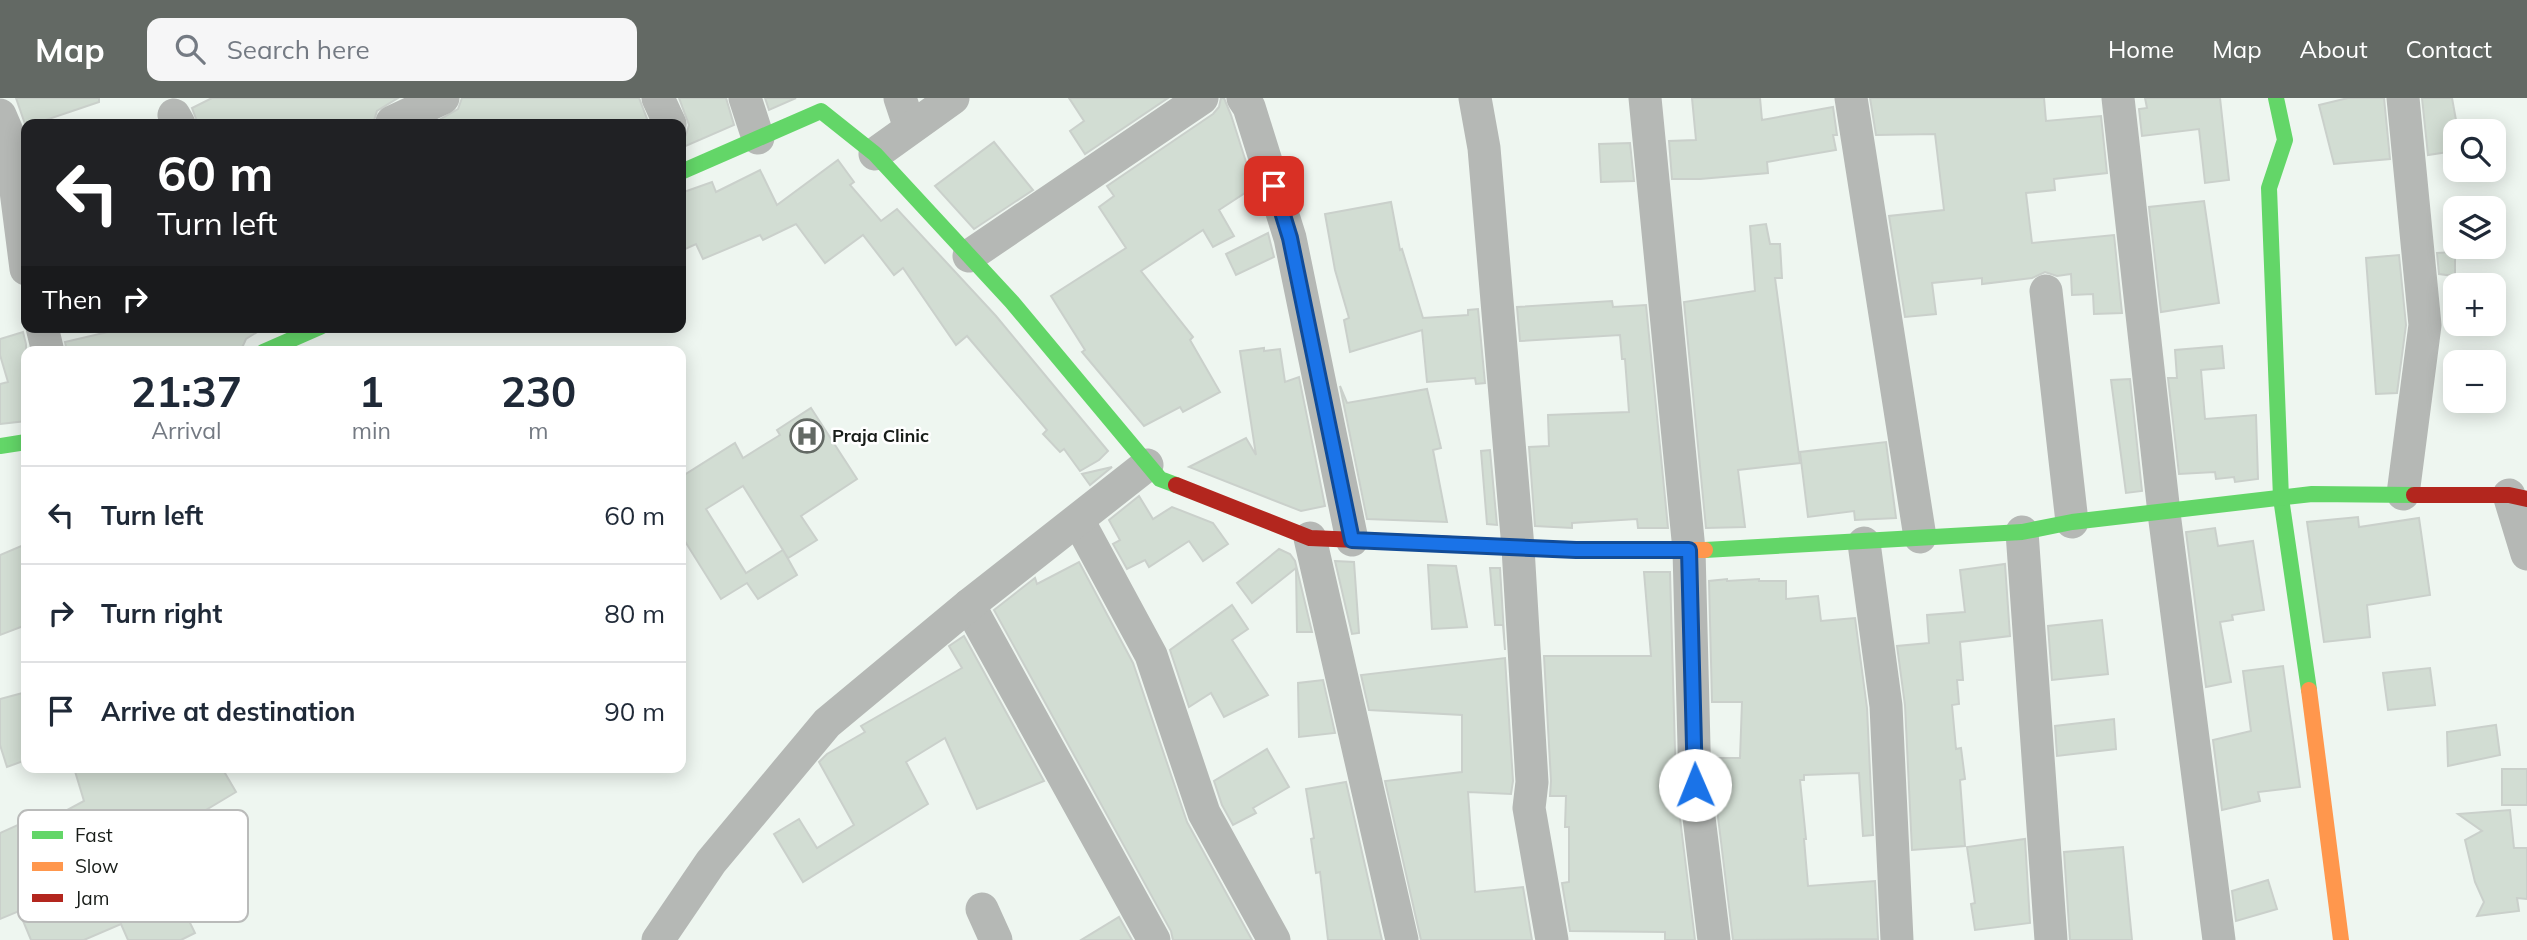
<!DOCTYPE html>
<meta charset="utf-8">
<style>
:root{--surface:#fff;--page:#f6f6f7;--text:#1f2937;--muted:#747a83;--line:#e0e1e3;--accent:#636964}
body{margin:0;font-family:Mulish,sans-serif;background:var(--page);color:var(--text);height:100vh;display:flex;flex-direction:column;font-size:26px;white-space:nowrap}
*{box-sizing:border-box;margin:0}
p{font-size:23px;color:var(--muted)}
.icon{flex:none;width:38px;height:38px;fill:none;stroke:currentColor;stroke-width:2;stroke-linecap:round;stroke-linejoin:round}
.map{position:relative;flex:1;overflow:hidden}
.side{position:absolute;left:21px;top:248px;width:665px;height:427px;display:flex;flex-direction:column;background:var(--surface);border-radius:14px;box-shadow:0 4px 18px #0003}
.side>*{flex:none}
.banner{position:absolute;left:21px;top:21px;width:665px;height:214px;border-radius:14px;box-shadow:0 4px 18px #0003;background:#202124;color:#fff;overflow:hidden}
.controls{position:absolute;left:2443px;top:21px;display:grid;gap:14px}
.controls a{display:grid;place-items:center;width:63px;height:63px;border-radius:14px;background:var(--surface);box-shadow:0 4px 18px #0003;font-size:35px}
.pin{position:absolute;display:grid;place-items:center;width:60px;height:60px;color:#fff;margin:-30px;border-radius:14px;box-shadow:0 4px 10px #0006}
.me{position:absolute;width:77px;margin:-38px;rotate:359deg;stroke-linejoin:round;filter:drop-shadow(0 0 5px #0008)}
.turn{display:flex;align-items:center;gap:24px;height:147px;padding:0 21px;font-size:32px}
.turn .icon{width:91px;height:91px;stroke-width:2.5}
.turn b{display:block;font-size:49px;line-height:60px}
.then{display:flex;align-items:center;height:66px;padding:0 21px;background:#0003;gap:14px;font-size:26px}
.eta{display:flex;justify-content:space-evenly;align-items:center;height:119px;text-align:center}
.eta b{font-size:42px;font-weight:700;line-height:49px}
ul{padding:0;list-style:none}
li{display:flex;align-items:center;gap:21px;height:98px;padding:0 21px;border-top:2px solid var(--line)}
li div{flex:1}
li b{display:block;font-size:26px}
li em{font-style:normal}
header{display:flex;align-items:center;gap:42px;box-sizing:border-box;height:98px;padding:0 35px;background:var(--accent);color:#fff}
header strong{font-size:33px}
nav{display:flex;gap:38px;margin-inline-start:auto;font-size:24px}
.search{width:490px;height:63px;background:var(--page);display:flex;align-items:center;gap:18px;box-sizing:border-box;padding:0 24px;border-radius:14px;color:var(--muted);font-size:26px}
.map>svg:first-child{display:block}
.building{fill:#d2ddd3;stroke:#cad0cb;stroke-width:2}
.lines{fill:none;stroke-linecap:round;stroke-linejoin:round}
.street{stroke:#b5b8b5;stroke-width:33}
.fast{stroke:#63d668;stroke-width:16}
.slow{stroke:#ff974d;stroke-width:16}
.jam{stroke:#b3261e;stroke-width:16}
.route-casing{stroke:#114b97;stroke-width:18}
.route{stroke:#1a73e8;stroke-width:12}
.labels{text-anchor:middle;stroke-width:5;stroke-linejoin:round;paint-order:stroke}
.poi-label{font-size:18px;font-weight:bold;fill:#181d19;stroke:#fff;text-anchor:start}
.key{fill:#fff;stroke:#babbba;stroke-width:2}
.key-label{font-size:19px;fill:#181d19}
</style>
<header>
<strong>Map</strong>
<div class="search"><svg class="icon" aria-label="search" viewBox="0 0 24 24"><circle cx="10" cy="10" r="6"/><path d="M15 15l6 6"/></svg>Search here</div>
<nav><a>Home</a><a>Map</a><a>About</a><a>Contact</a></nav>
</header>
<div class="map">
<svg width="2527" height="842" viewBox="0 0 2527 842">
<rect width="100%" height="100%" fill="#eef6f0"/>
<g class="building">
<polygon points="16,0 99,0 99,4 34,26 26,26 26,29"/>
<polygon points="212,0 398,0 377,13 373,26 198,26 192,10"/>
<polygon points="462,0 639,0 649,26 432,26 458,11"/>
<polygon points="679,0 726,0 734,27 681,50 681,41 686,37 689,27"/>
<polygon points="765,0 796,0 769,12"/>
<polygon points="1069,0 1168,0 1085,56 1070,33 1084,23"/>
<polygon points="1221,0 1224,0 1231,17 1254,89 1219,112 1234,138 1213,149 1203,132 1141,173 1193,239 1190,242 1220,294 1183,314 1180,309 1144,328 1082,254 1085,252 1051,198 1126,150 1099,109 1114,98 1107,88 1213,16 1219,9"/>
<polygon points="1692,0 1760,0 1762,22 1833,9 1837,37 1833,37 1836,52 1767,64 1768,75 1700,81 1672,81 1669,43 1696,42"/>
<polygon points="1870,0 2044,0 2046,23 2101,18 2107,75 2054,81 2055,92 2026,95 2032,145 2114,137 2122,215 2094,216 2093,196 2072,197 2071,176 2057,178 2045,174 2032,180 1982,186 1982,180 1932,185 1936,216 1905,219 1889,118 1944,112 1935,36 1876,37"/>
<polygon points="2145,0 2220,0 2229,82 2205,85 2199,31 2142,38 2139,11 2147,10"/>
<polygon points="2348,0 2384,0 2390,61 2334,66 2319,7"/>
<polygon points="2422,0 2452,0 2458,33 2455,33 2455,53 2428,57"/>
<polygon points="994,44 1033,92 974,131 935,88"/>
<polygon points="1630,45 1634,83 1601,84 1599,46"/>
<polygon points="838,62 854,84 850,87 881,123 897,111 996,218 1108,353 1099,362 1080,373 1064,351 1060,354 1043,336 1047,332 967,238 956,247 903,170 894,177 863,137 825,165 796,126 763,142 760,137 703,161 696,146 681,153 681,95 712,84 716,94 760,72 777,107"/>
<polygon points="2204,103 2219,205 2161,214 2149,109"/>
<polygon points="1391,104 1400,152 1402,151 1423,220 1468,217 1468,212 1478,211 1485,285 1476,286 1475,280 1427,284 1422,232 1350,254 1344,222 1349,220 1335,172 1325,116"/>
<polygon points="1766,126 1770,146 1780,146 1782,180 1775,180 1800,365 1738,372 1745,429 1706,430 1684,204 1755,193 1750,128"/>
<polygon points="1268,135 1274,159 1236,177 1226,156"/>
<polygon points="2455,154 2455,178 2439,176 2437,155"/>
<polygon points="2399,157 2406,227 2397,295 2376,296 2366,160"/>
<polygon points="1612,203 1613,209 1646,207 1668,430 1638,430 1637,421 1572,425 1572,430 1535,428 1529,349 1549,348 1548,317 1629,314 1625,261 1622,261 1620,237 1520,243 1517,209"/>
<polygon points="129,229 265,229 246,241 241,252 237,254 67,254 65,244"/>
<polygon points="23,234 26,246 26,323 0,326 0,286 8,284 0,257 0,241"/>
<polygon points="2222,248 2224,270 2201,272 2205,321 2256,317 2258,381 2235,384 2234,379 2216,381 2215,374 2179,376 2168,280 2177,280 2175,252"/>
<polygon points="1264,250 1264,253 1280,251 1285,284 1299,279 1325,408 1301,413 1189,369 1246,340 1256,357 1240,253"/>
<polygon points="2130,281 2142,393 2126,395 2111,282"/>
<polygon points="1340,288 1347,305 1427,291 1441,350 1433,352 1447,424 1367,421"/>
<polygon points="811,310 857,381 801,418 817,442 788,460 743,388 706,411 746,475 783,452 797,477 758,501 747,485 721,501 681,437 681,372 684,377 735,345 743,360 780,337 777,332"/>
<polygon points="1886,344 1896,420 1855,422 1854,413 1808,419 1800,354"/>
<polygon points="1490,352 1497,427 1487,426 1481,353"/>
<polygon points="1112,369 1090,387 1082,376"/>
<polygon points="1139,398 1153,421 1172,409 1213,425 1228,446 1203,463 1189,443 1149,469 1145,462 1127,471 1113,446 1120,442 1109,422"/>
<polygon points="2358,419 2359,429 2419,420 2430,497 2367,507 2370,539 2324,544 2307,424"/>
<polygon points="2215,430 2218,448 2253,443 2264,512 2232,517 2233,522 2220,524 2231,584 2206,589 2186,434"/>
<polygon points="26,446 26,527 0,537 0,457"/>
<polygon points="1279,451 1290,456 1295,463 1312,534 1297,534 1296,470 1252,505 1237,485"/>
<polygon points="1335,463 1354,464 1359,535 1352,536"/>
<polygon points="1079,464 1133,565 1187,724 1252,842 1173,842 1171,833 994,512 1035,480 1037,486"/>
<polygon points="2005,466 2010,538 1960,544 1963,582 1957,582 1959,606 1952,607 1956,651 1961,650 1965,681 1960,682 1965,748 1912,752 1905,607 1897,548 1929,545 1927,517 1965,514 1960,472"/>
<polygon points="1428,467 1456,468 1467,529 1432,531"/>
<polygon points="1490,470 1500,470 1505,552 1503,527 1495,527"/>
<polygon points="1644,474 1670,474 1676,688 1695,842 1665,842 1665,834 1570,833 1562,785 1569,784 1569,729 1565,729 1566,698 1550,698 1551,683 1544,558 1651,558"/>
<polygon points="1727,481 1727,483 1759,481 1759,483 1786,483 1786,501 1818,498 1821,523 1855,520 1867,610 1873,737 1863,738 1859,675 1804,677 1804,682 1800,682 1806,741 1804,741 1808,788 1875,783 1878,841 1733,842 1714,686 1714,660 1740,660 1742,604 1712,604 1709,483"/>
<polygon points="1232,507 1248,531 1232,542 1268,597 1224,619 1211,595 1189,609 1170,552"/>
<polygon points="2102,522 2108,576 2052,582 2048,528"/>
<polygon points="964,538 1044,683 977,711 945,640 906,664 928,706 803,784 774,736 799,721 817,750 854,727 819,664 827,656 865,634 861,628 962,570 949,548"/>
<polygon points="1505,560 1513,683 1511,696 1468,694 1475,794 1523,789 1532,842 1421,842 1385,683 1462,674 1462,617 1369,612 1361,577"/>
<polygon points="2283,568 2300,689 2258,694 2260,703 2222,712 2213,642 2251,633 2243,573"/>
<polygon points="2430,570 2435,607 2388,612 2383,575"/>
<polygon points="1323,582 1335,635 1299,639 1298,585"/>
<polygon points="26,594 26,662 7,669 0,647 0,601"/>
<polygon points="2114,621 2116,651 2057,658 2055,628"/>
<polygon points="2496,627 2500,657 2448,668 2447,634"/>
<polygon points="1267,651 1289,689 1253,710 1256,715 1233,727 1222,707 1214,683"/>
<polygon points="74,670 222,670 236,694 171,733 178,747 157,757 195,835 181,842 128,842 121,826 84,842 31,842 19,813 0,821 0,735 42,716 45,724 84,703"/>
<rect x="2502" y="671" width="25" height="36"/>
<polygon points="1346,684 1382,842 1328,842 1320,774 1316,775 1311,741 1314,740 1306,691"/>
<polygon points="2510,712 2514,750 2527,750 2527,801 2517,800 2519,813 2477,818 2484,804 2475,784 2465,742 2482,733 2458,716"/>
<polygon points="2025,741 2030,825 1975,832 1971,806 1975,805 1967,749"/>
<polygon points="2123,749 2132,842 2070,842 2064,754"/>
<polygon points="2268,782 2277,811 2236,823 2232,793"/>
<polygon points="1119,819 1132,842 1081,842"/>
</g>
<g class="lines">
<g class="street">
<polyline points="658,0 670,26"/>
<polyline points="745,0 758,40"/>
<polyline points="900,0 910,30"/>
<polyline points="1243,0 1249,9 1290,140 1352,442"/>
<polyline points="1475,0 1484,50 1518,450 1532,684 1529,710 1552,842"/>
<polyline points="1645,0 1689,452 1695,687 1714,842"/>
<polyline points="1851,0 1920,439"/>
<polyline points="2118,0 2164,415 2219,842"/>
<polyline points="2403,0 2425,227 2403,396"/>
<polyline points="0,17 9,38 26,171"/>
<polyline points="174,17 179,26"/>
<polyline points="393,26 392,24 443,0"/>
<polyline points="875,56 953,0"/>
<polyline points="969,158 1202,0"/>
<polyline points="2046,193 2072,424"/>
<polyline points="42,229 48,254"/>
<polyline points="2509,397 2527,456"/>
<polyline points="1078,422 1151,557 1204,715 1274,842"/>
<polyline points="2022,434 2051,842"/>
<polyline points="1310,440 1402,842"/>
<polyline points="1864,445 1886,608 1897,842"/>
<polyline points="969,507 1154,842"/>
<polyline points="982,811 996,842"/>
<polyline points="658,842 711,764 827,625 969,507 1147,367"/>
</g>
<g class="fast">
<polyline points="2276,0 2285,42 2269,90 2281,400 2309,592"/>
<polyline points="681,74 821,13 875,56 1012,204 1160,381 1176,387"/>
<polyline points="263,254 320,229"/>
<polyline points="0,348 26,344"/>
<polyline points="1705,452 2022,434 2072,424 2312,396 2414,397"/>
</g>
<g class="slow">
<polyline points="1476,447 1576,452 1705,452"/>
<polyline points="2309,592 2341,842"/>
</g>
<g class="jam">
<polyline points="1176,387 1310,440 1476,447"/>
<polyline points="2414,397 2509,397 2527,401"/>
</g>
</g>
<g class="lines">
<defs>
<polyline id="route" points="1274,88 1290,140 1352,442 1576,452 1689,452 1695,687"/>
</defs>
<use href="#route" class="route-casing"/>
<use href="#route" class="route"/>
</g>
<defs>
<symbol id="hospital-ring" viewBox="-11 -11 22 22"><circle r="9.5" fill="#fff" stroke="#636964" stroke-width="1.5"/><path d="M-5-5h3v3.5h4V-5h3V5h-3V1.5h-4V5h-3Z" fill="#636964"/></symbol>
</defs>
<g fill-rule="evenodd">
<use href="#hospital-ring" x="788" y="319" width="38" height="38"/>
</g>
<g class="labels">
<g class="poi-label">
<text x="832" y="344">Praja Clinic</text>
</g>
</g>
<rect x="18" y="712" width="230" height="112" rx="10" class="key"/>
<rect x="32" y="733" width="31" height="8" fill="#63d668"/>
<rect x="32" y="764" width="31" height="9" fill="#ff974d"/>
<rect x="32" y="796" width="31" height="8" fill="#b3261e"/>
<g class="key-label">
<text x="75" y="744">Fast</text>
<text x="75" y="775">Slow</text>
<text x="75" y="807">Jam</text>
</g>
</svg>
<div class="controls">
<a><svg class="icon" aria-label="search" viewBox="0 0 24 24"><circle cx="10" cy="10" r="6"/><path d="M15 15l6 6"/></svg></a>
<a><svg class="icon" aria-label="layers" viewBox="0 0 24 24"><path d="M12 4l9 5-9 5-9-5zM3 14l9 5 9-5"/></svg></a>
<a>+</a>
<a>−</a>
</div>
<div class="pin" style="left:1274px;top:88px;background:#d93025"><svg class="icon" aria-label="arrive" viewBox="0 0 24 24"><path d="M6 21V4h12l-3 4 3 4H6"/></svg></div>
<svg class="me" style="left:1695px;top:687px" viewBox="-20 -20 40 40"><circle r="19" fill="#fff"/><path d="M0-13L10 11 0 6-10 11z" fill="#1a73e8"/></svg>
<div class="banner">
<div class="turn"><svg class="icon" aria-label="left" viewBox="0 0 24 24"><path d="M17 20v-9H6M10 6l-5 5 5 5"/></svg><div><b>60 m</b>Turn left</div></div>
<div class="then">Then<svg class="icon" aria-label="right" viewBox="0 0 24 24"><path d="M7 20v-9h11M14 6l5 5-5 5"/></svg></div>
</div>
<section class="side">
<div class="eta">
<div><b>21:37</b><p>Arrival</p></div>
<div><b>1</b><p>min</p></div>
<div><b>230</b><p>m</p></div>
</div>
<ul>
<li><svg class="icon" aria-label="left" viewBox="0 0 24 24"><path d="M17 20v-9H6M10 6l-5 5 5 5"/></svg><div><b>Turn left</b></div><em>60 m</em></li>
<li><svg class="icon" aria-label="right" viewBox="0 0 24 24"><path d="M7 20v-9h11M14 6l5 5-5 5"/></svg><div><b>Turn right</b></div><em>80 m</em></li>
<li><svg class="icon" aria-label="arrive" viewBox="0 0 24 24"><path d="M6 21V4h12l-3 4 3 4H6"/></svg><div><b>Arrive at destination</b></div><em>90 m</em></li>
</ul>
</section>
</div>
